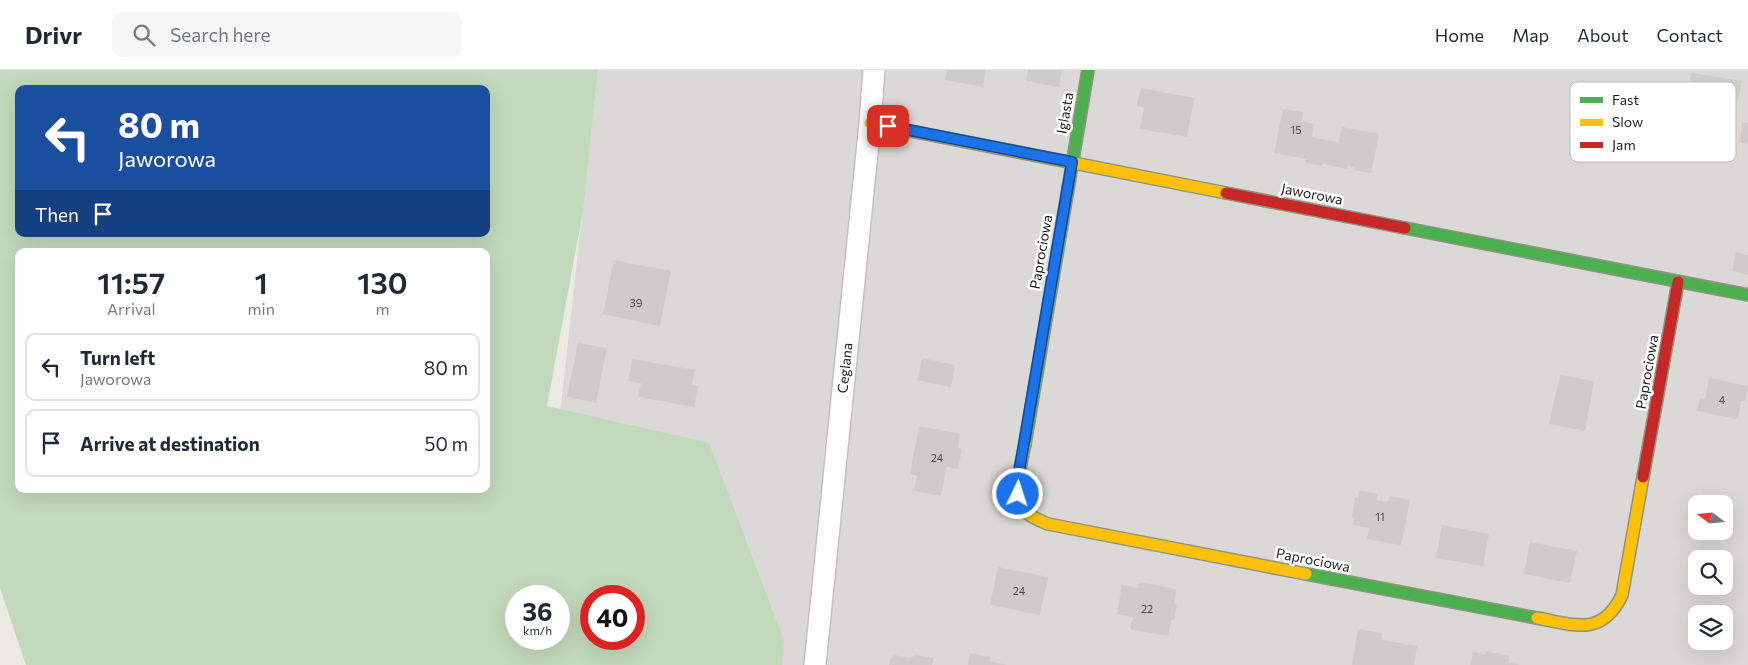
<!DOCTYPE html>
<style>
:root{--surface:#fff;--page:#f6f6f7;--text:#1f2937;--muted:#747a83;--line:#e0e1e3}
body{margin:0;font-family:Commissioner,sans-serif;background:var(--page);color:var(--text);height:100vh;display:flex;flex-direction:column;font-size:19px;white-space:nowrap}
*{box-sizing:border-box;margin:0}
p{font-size:16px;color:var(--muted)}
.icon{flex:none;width:28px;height:28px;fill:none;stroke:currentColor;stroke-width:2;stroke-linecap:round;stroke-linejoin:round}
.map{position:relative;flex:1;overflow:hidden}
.drawer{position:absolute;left:15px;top:178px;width:475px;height:245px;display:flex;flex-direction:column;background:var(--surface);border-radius:10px;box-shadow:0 5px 20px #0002}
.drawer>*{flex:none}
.top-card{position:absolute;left:15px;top:15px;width:475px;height:152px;border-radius:10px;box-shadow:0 5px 20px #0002;background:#1a4fa0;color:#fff;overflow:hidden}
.needle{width:32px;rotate:286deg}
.controls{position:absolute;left:1688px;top:425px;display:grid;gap:10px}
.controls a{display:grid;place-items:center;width:45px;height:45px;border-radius:10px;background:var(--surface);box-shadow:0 5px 20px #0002;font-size:25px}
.speed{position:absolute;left:505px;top:515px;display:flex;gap:10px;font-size:25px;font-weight:700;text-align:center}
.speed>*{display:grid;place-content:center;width:65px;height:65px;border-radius:50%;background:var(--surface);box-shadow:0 5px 20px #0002;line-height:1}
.speed small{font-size:12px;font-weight:400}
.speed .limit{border:8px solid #d22;background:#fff;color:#111}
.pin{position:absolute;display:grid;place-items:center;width:42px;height:42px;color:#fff;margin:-21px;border-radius:10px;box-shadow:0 2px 8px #0006}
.me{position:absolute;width:55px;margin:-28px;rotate:4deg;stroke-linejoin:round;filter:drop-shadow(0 0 4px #0008)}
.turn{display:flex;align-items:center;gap:18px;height:105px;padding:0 20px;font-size:22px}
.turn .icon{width:65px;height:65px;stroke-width:2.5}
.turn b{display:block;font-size:35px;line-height:42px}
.then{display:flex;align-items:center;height:48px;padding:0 20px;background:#0003;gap:10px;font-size:19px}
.eta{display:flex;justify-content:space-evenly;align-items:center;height:85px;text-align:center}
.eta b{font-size:30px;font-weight:600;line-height:35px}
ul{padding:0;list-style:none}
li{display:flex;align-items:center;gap:15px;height:68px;margin:0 10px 8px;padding:0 10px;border:2px solid var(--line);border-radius:10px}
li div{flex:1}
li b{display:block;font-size:19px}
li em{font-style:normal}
header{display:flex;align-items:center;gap:30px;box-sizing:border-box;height:70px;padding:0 25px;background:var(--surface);border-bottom:1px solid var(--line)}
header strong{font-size:24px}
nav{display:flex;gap:28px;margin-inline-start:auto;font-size:18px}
.search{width:350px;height:45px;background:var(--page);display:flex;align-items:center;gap:12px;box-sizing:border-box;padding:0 18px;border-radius:10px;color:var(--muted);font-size:19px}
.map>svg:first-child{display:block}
.residential{fill:#dad9d7;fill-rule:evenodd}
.forest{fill:#c3d9bb;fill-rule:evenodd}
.building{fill:#cdccc8}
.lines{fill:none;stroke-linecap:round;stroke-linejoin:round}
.street-casing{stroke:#c2c2c0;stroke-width:24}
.fast-casing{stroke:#90947e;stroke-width:14}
.slow-casing{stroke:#90947e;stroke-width:14}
.jam-casing{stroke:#90947e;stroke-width:14}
.street{stroke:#fcfcfb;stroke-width:21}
.fast{stroke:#4caf50;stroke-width:11}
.slow{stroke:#ffc107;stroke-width:11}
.jam{stroke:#c62828;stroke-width:11}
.route-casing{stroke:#114b97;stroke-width:12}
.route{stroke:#1a73e8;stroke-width:9}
.labels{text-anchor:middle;stroke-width:5;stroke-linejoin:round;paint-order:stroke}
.number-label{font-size:11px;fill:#494948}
.street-label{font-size:14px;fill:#1d1d1d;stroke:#fff}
.key{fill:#fff;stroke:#bbb;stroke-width:1}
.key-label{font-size:14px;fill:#1d1d1d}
</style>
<header>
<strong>Drivr</strong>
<div class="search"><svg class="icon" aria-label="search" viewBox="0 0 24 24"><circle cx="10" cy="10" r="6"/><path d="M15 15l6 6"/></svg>Search here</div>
<nav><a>Home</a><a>Map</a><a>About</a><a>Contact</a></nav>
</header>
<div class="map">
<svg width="1748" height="595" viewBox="0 0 1748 595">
<rect width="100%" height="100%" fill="#ebeae5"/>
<path class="residential" d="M598 0H1748V595H533L559 569V526H540ZM1696 434H1724V461H1696ZM1696 489H1724V516H1696ZM591 526H634V569H591ZM1696 544H1724V571H1696Z"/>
<path class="forest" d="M0 0H598L583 141 547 336 709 373 784 570 782 595H26L0 518ZM19 19H486V164H19ZM19 181H486V419H19ZM516 526H559V569H516ZM591 526H634V569H591Z"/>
<g class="building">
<polygon points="947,0 986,0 983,17 945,10"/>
<polygon points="1028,0 1062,0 1059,17 1026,11"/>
<polygon points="1691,3 1742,11 1738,30 1688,21"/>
<polygon points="1141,18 1194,28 1187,67 1140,59 1144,38 1137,36"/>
<polygon points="1283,39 1303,42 1302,51 1314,54 1312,67 1339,73 1342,57 1379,64 1371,103 1354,100 1354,97 1348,96 1347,99 1323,94 1322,96 1305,93 1306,89 1274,83"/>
<polygon points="1743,52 1748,53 1748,74 1739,72"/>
<polygon points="1736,182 1748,185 1748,205 1732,201"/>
<polygon points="614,190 671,201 660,256 603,244"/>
<polygon points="578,273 607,278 596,333 567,327"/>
<polygon points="922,288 955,295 951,317 917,310"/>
<polygon points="632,289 695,300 692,315 698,316 694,337 638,327 641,313 628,311"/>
<polygon points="1560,305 1594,311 1585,361 1549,354"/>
<polygon points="1709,308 1748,316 1745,331 1741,331 1738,349 1697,341 1700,328 1705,329"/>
<polygon points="919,356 960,364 958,378 962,379 958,399 947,397 941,426 914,421 917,406 910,404"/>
<polygon points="1359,420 1378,424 1376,430 1388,432 1389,426 1410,430 1401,475 1367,469 1369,458 1353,455 1354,448 1352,447 1355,427 1358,428"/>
<polygon points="1442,455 1489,464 1483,496 1436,488"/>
<polygon points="1530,472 1577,481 1570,513 1524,504"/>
<polygon points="998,497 1048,507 1040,545 990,535"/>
<polygon points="1139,512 1176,519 1174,534 1177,534 1174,550 1171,550 1168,566 1130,559 1133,547 1117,544 1122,515 1138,518"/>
<polygon points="1358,559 1382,563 1382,570 1417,576 1414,595 1352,595"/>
<polygon points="1486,581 1509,586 1508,592 1520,595 1470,595 1473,582 1485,585"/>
<polygon points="970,583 990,587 990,591 1007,595 968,595"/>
<polygon points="894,585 910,588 916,585 934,588 932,595 889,595 890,590"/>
</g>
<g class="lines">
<defs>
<polyline id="street" points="815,595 870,53 874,0"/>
<g id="fast">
<polyline points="1405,158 1748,225"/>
<polyline points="1025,374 1088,0"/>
<polyline points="1306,504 1537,548"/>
</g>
<g id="slow">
<polyline points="870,53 1226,123"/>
<path d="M1025 374C1021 394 1011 426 1027 443 1033 448 1041 451 1048 454L1306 504"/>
<path d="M1537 548C1575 555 1602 567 1622 525L1643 407"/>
</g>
<g id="jam">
<polyline points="1226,123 1405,158"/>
<polyline points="1643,407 1678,212"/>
</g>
</defs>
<use href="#street" class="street-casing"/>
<use href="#fast" class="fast-casing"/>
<use href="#slow" class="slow-casing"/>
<use href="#jam" class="jam-casing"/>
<use href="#street" class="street"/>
<use href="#fast" class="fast"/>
<use href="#slow" class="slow"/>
<use href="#jam" class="jam"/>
</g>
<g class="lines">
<defs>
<polyline id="route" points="888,56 1072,92 1018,408 1018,424"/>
</defs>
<use href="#route" class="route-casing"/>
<use href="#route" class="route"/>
</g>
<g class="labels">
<g class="number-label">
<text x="1296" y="64">15</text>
<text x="636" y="237">39</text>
<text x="1722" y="334">4</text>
<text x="937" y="392">24</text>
<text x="1380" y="451">11</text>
<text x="1019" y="525">24</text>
<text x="1147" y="543">22</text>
</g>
<g class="street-label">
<text transform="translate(1065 43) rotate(-80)" y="5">Iglasta</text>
<text transform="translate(1312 124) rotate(11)" y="5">Jaworowa</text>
<text transform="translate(1041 182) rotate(-80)" y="5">Paprociowa</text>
<text transform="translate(845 298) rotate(-84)" y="5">Ceglana</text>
<text transform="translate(1647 302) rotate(-80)" y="5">Paprociowa</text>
<text transform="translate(1313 490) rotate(11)" y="5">Paprociowa</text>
</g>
</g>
<rect x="1570" y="12" width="166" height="80" rx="8" class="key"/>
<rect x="1580" y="27" width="23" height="6" fill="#4caf50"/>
<rect x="1580" y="49" width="23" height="7" fill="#ffc107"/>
<rect x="1580" y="72" width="23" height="6" fill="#c62828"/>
<g class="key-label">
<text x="1612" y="35">Fast</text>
<text x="1612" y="57">Slow</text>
<text x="1612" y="80">Jam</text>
</g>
</svg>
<div class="controls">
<a><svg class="needle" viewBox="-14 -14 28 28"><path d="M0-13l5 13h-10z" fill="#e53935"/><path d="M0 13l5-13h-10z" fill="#747a83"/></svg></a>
<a><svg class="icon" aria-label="search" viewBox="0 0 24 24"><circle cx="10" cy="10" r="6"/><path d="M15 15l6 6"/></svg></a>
<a><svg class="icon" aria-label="layers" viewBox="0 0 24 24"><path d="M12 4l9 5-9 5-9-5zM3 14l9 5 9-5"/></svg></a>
</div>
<div class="speed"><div>36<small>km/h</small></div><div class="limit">40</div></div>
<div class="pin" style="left:888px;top:56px;background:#d93025"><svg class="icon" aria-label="arrive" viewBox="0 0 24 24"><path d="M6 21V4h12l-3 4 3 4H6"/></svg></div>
<svg class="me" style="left:1018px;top:424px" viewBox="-20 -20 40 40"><circle r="17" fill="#1a73e8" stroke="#fff" stroke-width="3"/><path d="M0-11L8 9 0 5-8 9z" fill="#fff"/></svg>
<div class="top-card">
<div class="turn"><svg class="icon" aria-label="left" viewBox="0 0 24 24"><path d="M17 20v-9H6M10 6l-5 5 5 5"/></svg><div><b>80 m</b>Jaworowa</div></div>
<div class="then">Then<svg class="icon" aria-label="arrive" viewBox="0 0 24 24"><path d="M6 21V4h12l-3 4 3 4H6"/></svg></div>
</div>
<section class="drawer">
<div class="eta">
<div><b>11:57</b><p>Arrival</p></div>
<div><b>1</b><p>min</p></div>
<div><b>130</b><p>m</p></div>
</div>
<ul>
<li><svg class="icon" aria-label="left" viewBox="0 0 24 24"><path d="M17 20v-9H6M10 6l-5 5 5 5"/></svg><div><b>Turn left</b><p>Jaworowa</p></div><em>80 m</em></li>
<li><svg class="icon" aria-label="arrive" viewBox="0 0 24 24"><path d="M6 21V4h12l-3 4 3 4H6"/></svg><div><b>Arrive at destination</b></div><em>50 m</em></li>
</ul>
</section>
</div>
